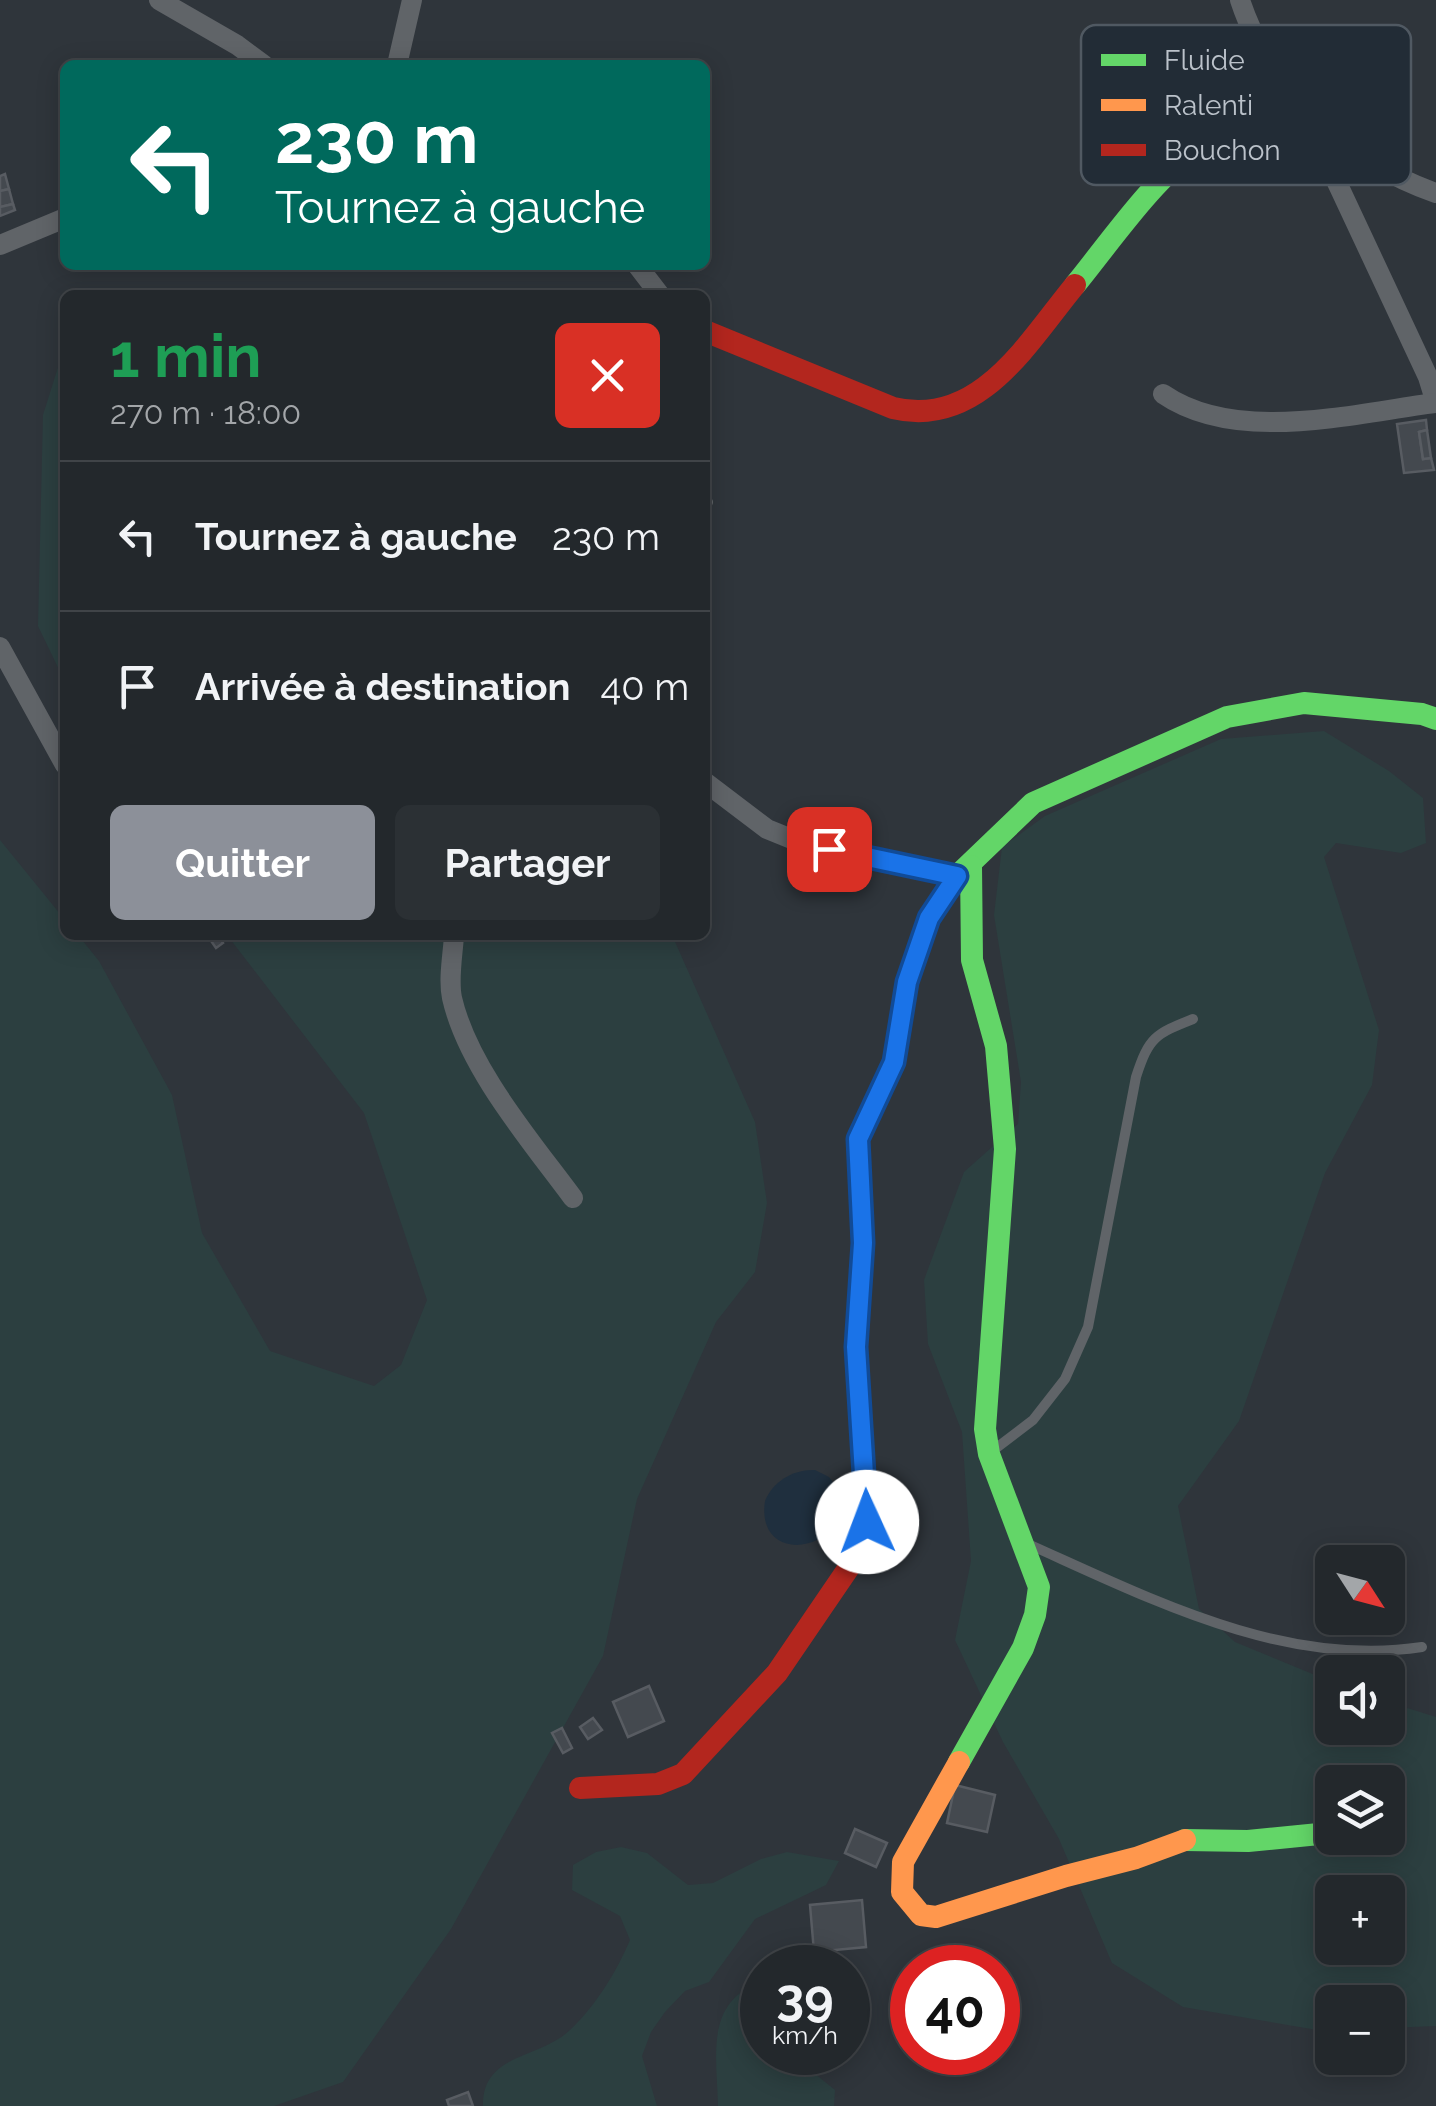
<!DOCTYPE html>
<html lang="fr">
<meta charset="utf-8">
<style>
:root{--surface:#23282c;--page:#2b3034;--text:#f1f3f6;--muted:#a3a6a9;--line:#404448;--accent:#8c9099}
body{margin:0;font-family:Raleway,sans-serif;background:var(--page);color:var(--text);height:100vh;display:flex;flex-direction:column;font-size:38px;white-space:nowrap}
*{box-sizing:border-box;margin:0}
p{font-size:32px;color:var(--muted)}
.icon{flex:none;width:55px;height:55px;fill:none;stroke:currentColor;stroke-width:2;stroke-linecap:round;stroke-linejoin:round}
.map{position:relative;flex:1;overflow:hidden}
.sheet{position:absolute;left:60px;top:290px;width:650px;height:650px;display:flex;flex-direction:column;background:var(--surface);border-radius:15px;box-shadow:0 5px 25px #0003,0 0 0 2px var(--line)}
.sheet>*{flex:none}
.top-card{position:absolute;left:60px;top:60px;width:650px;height:210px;border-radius:15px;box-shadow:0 5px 25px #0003,0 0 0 2px var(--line);background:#00695c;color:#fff;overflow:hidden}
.needle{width:65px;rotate:126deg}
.tools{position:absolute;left:1315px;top:1545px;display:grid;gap:20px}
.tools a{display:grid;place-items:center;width:90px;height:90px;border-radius:15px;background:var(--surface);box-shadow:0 5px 25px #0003,0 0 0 2px var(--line);font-size:50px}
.speed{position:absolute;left:740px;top:1945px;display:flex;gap:20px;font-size:50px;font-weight:700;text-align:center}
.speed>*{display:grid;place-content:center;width:130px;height:130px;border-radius:50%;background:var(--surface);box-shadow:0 5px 25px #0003,0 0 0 2px var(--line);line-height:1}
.speed small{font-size:25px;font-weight:400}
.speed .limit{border:15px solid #d22;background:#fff;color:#111}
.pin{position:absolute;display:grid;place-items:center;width:85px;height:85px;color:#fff;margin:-42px;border-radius:20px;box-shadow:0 5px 15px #0006}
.me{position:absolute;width:110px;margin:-55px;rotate:358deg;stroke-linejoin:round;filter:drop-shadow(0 0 8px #0008)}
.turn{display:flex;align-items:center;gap:35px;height:210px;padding:0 50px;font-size:45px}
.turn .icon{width:130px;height:130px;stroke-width:2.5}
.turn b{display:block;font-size:70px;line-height:85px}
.round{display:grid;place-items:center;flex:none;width:105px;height:105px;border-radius:15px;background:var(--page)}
.overview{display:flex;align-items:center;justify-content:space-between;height:170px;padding:0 50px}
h1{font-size:60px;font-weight:700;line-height:75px;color:#1e9e55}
.button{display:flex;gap:20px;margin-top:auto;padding:20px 50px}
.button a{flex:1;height:115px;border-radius:15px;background:var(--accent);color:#fff;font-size:40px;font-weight:700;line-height:115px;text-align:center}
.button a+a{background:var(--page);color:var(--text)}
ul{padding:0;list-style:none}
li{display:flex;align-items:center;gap:30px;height:150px;padding:0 50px;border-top:2px solid var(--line)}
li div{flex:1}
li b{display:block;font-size:38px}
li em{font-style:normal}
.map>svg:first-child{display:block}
.green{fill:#2c3f40;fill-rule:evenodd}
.water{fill:#1f2f3e}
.building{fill:#44494f;stroke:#585c62;stroke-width:2.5}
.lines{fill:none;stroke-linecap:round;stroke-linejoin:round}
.lane{stroke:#606468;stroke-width:10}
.street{stroke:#606468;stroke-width:20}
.fast{stroke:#63d668;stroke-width:22}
.slow{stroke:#ff974d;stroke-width:22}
.jam{stroke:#b3261e;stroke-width:22}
.route-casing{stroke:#114b97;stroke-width:25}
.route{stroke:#1a73e8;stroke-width:18}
.key{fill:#222c36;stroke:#505962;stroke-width:2.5}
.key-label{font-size:28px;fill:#bbc2ca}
</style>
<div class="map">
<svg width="1436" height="2106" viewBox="0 0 1436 2106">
<rect width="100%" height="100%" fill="#2f353b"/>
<g class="green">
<polygon points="65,359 65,682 38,626 43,415 60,361"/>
<path d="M1324 731 1389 771 1423 798 1426 843 1401 853 1336 843 1324 857 1379 1030 1372 1085 1325 1173 1239 1421 1178 1506 1199 1609 1235 1642 1332 1682V1728H1388V1702L1436 1717V2026L1388 2028V2002H1332V2030H1317L1183 2007 1112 1963 1059 1839 1003 1742 955 1640 971 1561 962 1432 928 1344 924 1280 964 1172 1018 1124 1021 1082 994 915 1002 847 1045 816 1221 739ZM1332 1782H1388V1838H1332ZM1332 1892H1388V1948H1332Z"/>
<polygon points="0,840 65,920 65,935 78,935 99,961 172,1095 202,1233 270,1351 374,1386 401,1365 427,1300 364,1113 227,935 672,935 755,1122 767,1203 755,1272 716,1322 637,1499 603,1656 451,1929 343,2082 274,2106 0,2106"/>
<path d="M621 1847 647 1853 688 1885 713 1883 761 1859 787 1852 839 1861 826 1885 755 1919 709 1982 685 1991 665 2012 651 2032 642 2056 657 2106H483C482 2053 540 2059 570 2030 595 2007 617 1971 630 1940L620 1916 572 1890 573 1865 596 1852Z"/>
<path d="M762 1982V2052L799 2053 814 2073 835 2090 834 2106H718C717 2057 704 2001 762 1982Z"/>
</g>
<path class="water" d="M815 1470 829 1477 841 1493 838 1522C812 1558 757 1552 765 1501 773 1481 794 1469 815 1470Z"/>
<g class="building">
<polygon points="5,174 9,189 0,191 0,176"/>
<polygon points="9,189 13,204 0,207 0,191"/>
<polygon points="13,204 15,210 0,216 0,207"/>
<polygon points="1426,420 1427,430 1419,432 1423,459 1431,458 1434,470 1404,473 1397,424"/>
<polygon points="1427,430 1431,458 1423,459 1419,432"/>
<polygon points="214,935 218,935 223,943 216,948 209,938"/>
<polygon points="649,1686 664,1721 628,1737 613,1702"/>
<polygon points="593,1718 602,1730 588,1739 580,1727"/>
<polygon points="562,1728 572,1748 563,1753 552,1733"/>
<polygon points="955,1785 995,1795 987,1832 947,1823"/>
<polygon points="855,1829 887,1843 876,1867 845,1853"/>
<polygon points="862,1900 866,1947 814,1952 810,1905"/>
<polygon points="912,1996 912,2027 900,2020"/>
<polygon points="468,2092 473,2106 449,2106 447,2100"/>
</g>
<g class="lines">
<g class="lane">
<polyline points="705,510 708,502"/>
<path d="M991 1452 1033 1420 1065 1379 1088 1327 1136 1077C1149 1037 1155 1034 1193 1019"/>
<path d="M1028 1544C1151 1599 1284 1668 1422 1647"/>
</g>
<g class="street">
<polyline points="159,0 237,45 264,65"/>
<path d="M1240 0C1270 91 1347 162 1436 193"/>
<polyline points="397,65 412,0"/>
<polyline points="1327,130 1318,142 1428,377 1436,403"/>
<polyline points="0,245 65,218"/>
<polyline points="637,265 660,295"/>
<path d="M1163 394C1237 445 1354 413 1436 403"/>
<polyline points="0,647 65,765"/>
<polyline points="705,782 767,829 799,842 957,876"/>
<path d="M454 935C453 954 448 979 452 998 468 1068 531 1141 573 1198"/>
</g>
<g class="fast">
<path d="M1075 285C1101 254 1161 168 1195 153 1232 136 1278 142 1318 142"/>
<polyline points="860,1186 858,1139 894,1062 907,982 929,918 957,876 1033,803 1227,717 1304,703 1422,714 1436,719"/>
<polyline points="959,1762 1023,1648 1035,1615 1039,1587 989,1454 985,1429 1005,1149 996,1046 972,960 971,866"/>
<polyline points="1185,1840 1248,1841 1319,1834"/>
</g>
<g class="slow">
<polyline points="860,1186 863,1243 856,1347 867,1522 865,1528"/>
<polyline points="959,1762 903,1862 902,1892 921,1915 936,1917 1066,1876 1136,1858 1185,1840"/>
</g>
<g class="jam">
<path d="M705 331 893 408C979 429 1028 342 1075 285"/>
<polyline points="580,1788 658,1784 683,1774 777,1673 852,1563 865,1528"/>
</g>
</g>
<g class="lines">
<defs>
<polyline id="route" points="829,849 957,876 929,918 907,982 894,1062 858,1139 863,1243 856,1347 867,1522"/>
</defs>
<use href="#route" class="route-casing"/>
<use href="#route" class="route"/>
</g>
<rect x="1081" y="25" width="330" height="160" rx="15" class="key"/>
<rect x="1101" y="54" width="45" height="12" fill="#63d668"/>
<rect x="1101" y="99" width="45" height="12" fill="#ff974d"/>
<rect x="1101" y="144" width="45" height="12" fill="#b3261e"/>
<g class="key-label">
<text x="1164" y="70">Fluide</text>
<text x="1164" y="115">Ralenti</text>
<text x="1164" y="160">Bouchon</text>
</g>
</svg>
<div class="tools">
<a><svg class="needle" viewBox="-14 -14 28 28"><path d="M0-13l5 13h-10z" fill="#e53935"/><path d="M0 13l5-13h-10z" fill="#a3a6a9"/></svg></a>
<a><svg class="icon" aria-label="sound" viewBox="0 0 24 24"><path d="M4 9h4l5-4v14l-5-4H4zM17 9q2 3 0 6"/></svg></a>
<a><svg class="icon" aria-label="layers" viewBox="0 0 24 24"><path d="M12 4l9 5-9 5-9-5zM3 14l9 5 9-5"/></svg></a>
<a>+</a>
<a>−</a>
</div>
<div class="speed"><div>39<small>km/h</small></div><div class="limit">40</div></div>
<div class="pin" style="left:829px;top:849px;background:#d93025"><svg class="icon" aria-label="arrive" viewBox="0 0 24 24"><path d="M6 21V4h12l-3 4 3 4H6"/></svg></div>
<svg class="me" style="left:867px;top:1522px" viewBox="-20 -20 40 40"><circle r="19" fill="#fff"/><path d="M0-13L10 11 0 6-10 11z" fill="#1a73e8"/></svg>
<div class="top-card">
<div class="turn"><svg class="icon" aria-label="left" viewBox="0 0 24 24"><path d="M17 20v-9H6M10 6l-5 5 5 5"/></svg><div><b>230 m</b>Tournez à gauche</div></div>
</div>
<section class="sheet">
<div class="overview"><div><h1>1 min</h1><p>270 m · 18:00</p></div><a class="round" style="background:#d93025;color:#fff"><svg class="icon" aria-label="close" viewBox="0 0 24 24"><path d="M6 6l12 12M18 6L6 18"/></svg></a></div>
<ul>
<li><svg class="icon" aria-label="left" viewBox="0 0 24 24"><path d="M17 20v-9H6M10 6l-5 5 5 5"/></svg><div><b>Tournez à gauche</b></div><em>230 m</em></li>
<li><svg class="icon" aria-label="arrive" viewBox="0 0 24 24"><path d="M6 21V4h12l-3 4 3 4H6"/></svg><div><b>Arrivée à destination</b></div><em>40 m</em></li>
</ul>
<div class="button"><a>Quitter</a><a>Partager</a></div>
</section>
</div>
